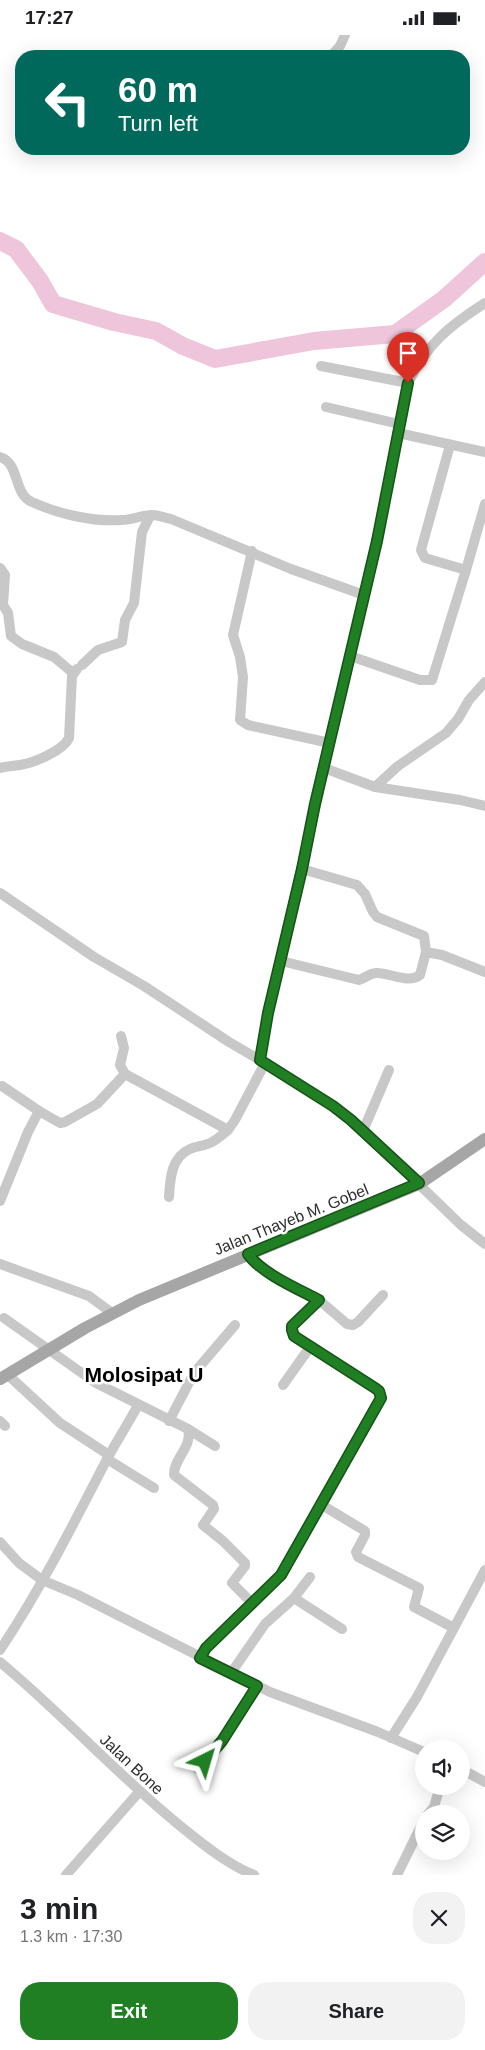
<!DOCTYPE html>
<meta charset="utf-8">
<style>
:root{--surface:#fff;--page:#f2f2f2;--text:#202124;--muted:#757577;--accent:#217f23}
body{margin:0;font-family:Arial,sans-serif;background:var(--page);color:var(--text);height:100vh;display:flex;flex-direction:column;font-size:19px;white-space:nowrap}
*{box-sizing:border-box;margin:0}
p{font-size:16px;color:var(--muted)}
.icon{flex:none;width:28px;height:28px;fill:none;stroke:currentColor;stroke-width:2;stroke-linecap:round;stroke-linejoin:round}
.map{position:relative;height:1840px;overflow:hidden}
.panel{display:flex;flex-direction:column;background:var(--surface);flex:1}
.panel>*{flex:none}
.hud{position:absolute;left:15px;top:15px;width:455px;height:105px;border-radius:20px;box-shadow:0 5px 20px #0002;background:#00695c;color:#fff;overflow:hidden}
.buttons{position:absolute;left:415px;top:1705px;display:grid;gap:10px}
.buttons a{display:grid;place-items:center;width:55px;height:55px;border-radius:50%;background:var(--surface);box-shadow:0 5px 20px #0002;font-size:25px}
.pin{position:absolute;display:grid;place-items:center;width:42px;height:42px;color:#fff;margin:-51px -21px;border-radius:50% 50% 50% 0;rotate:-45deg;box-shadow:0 0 5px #0007}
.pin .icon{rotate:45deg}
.me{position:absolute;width:55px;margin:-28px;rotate:40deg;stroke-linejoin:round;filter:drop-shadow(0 0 4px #0008)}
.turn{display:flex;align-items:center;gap:18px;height:105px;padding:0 20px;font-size:22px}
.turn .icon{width:65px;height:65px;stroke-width:2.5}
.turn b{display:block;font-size:35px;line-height:42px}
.round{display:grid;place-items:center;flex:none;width:52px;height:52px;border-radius:20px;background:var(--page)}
.head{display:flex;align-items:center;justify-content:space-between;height:85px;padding:0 20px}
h1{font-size:30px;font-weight:800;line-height:38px}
.action{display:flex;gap:10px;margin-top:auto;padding:10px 20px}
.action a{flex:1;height:58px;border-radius:20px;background:var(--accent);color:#fff;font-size:20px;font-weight:800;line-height:58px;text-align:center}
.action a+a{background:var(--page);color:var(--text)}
.status{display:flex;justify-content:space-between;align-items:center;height:35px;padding:0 25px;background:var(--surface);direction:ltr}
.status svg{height:14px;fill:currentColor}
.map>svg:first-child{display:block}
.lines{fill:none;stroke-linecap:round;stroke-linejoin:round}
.river{stroke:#eec5db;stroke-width:18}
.minor{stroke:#c8c8c8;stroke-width:10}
.major{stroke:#a6a6a6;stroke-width:12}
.route-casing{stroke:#155317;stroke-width:12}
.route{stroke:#217f23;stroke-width:9}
.labels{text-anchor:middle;stroke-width:5;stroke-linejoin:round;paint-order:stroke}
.street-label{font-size:16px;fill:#2e2e2e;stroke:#fff}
.district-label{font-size:21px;font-weight:bold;fill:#000;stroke:#fff}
</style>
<div class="status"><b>17:27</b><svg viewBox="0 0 49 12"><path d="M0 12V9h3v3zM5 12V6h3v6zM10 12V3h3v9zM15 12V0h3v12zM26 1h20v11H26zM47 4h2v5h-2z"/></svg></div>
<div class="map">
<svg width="485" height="1840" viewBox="0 0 485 1840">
<rect width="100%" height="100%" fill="#fff"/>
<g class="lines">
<polyline class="river" points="0,206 16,214 40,246 53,269 114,287 156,296 183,311 215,324 314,306 395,299 444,264 485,227"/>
<g class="minor">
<polyline points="331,21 340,11 345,0"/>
<polyline points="321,331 408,348"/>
<polyline points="326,372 399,389"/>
<polyline points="398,398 485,417"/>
<polyline points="450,410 421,515 425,523 466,535 485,469"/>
<path d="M0 422C20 428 13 459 32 467 59 479 92 487 122 485 132 485 142 480 152 480 159 480 165 483 171 484L291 534 364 560 268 978 260 1025"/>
<polyline points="252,516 233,600 240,622 243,642 240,685 248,690 330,708"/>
<polyline points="0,533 5,540 3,570 8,578 11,601 22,609 54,622 73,638"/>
<path d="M364 560 377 506 408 348C427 309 449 291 485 268"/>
<polyline points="350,621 420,645 432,645 466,535"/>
<polyline points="82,630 98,615 122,607 125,585 134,568 142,497 150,481"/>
<path d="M0 733C7 731 13 731 20 730 34 728 64 715 69 703L72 641 77 634"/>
<polyline points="324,733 375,752 460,765 485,771"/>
<polyline points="375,752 398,731 446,698 458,684 469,665 485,647"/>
<polyline points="0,858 94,922 144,951 229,1007 265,1028 333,1071 372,1104 461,1190 485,1209"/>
<polyline points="426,917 442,920 485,937"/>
<path d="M281 926 359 945C366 943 369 938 377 938 391 938 408 949 420 940L426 917 424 901 377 882 373 877 365 859 357 850 302 834"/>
<polyline points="121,1001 124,1013 120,1030 125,1039"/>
<polyline points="39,1076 60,1088 65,1087 97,1069 125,1039 228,1095 235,1085 265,1028"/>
<polyline points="363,1096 389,1035"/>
<path d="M169 1162C170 1145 171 1122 190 1114 197 1111 205 1111 212 1107 218 1104 223 1099 228 1095"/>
<polyline points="0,1166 28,1097 39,1076 2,1051"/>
<path d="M248 1219C261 1238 298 1254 319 1265L292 1291C290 1302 302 1306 310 1312L283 1350"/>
<polyline points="0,1229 89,1261 112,1278"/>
<polyline points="319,1265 347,1289 353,1290 358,1287 383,1260"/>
<polyline points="4,1283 96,1348 188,1394 215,1411"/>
<polyline points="310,1312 375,1353 379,1357 381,1363 322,1470 365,1496 365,1500 356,1517 358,1522 419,1553 414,1572 454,1593"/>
<polyline points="8,1340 60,1388 109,1420"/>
<polyline points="0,1386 5,1391"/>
<polyline points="169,1386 194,1338 235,1290"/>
<path d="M188 1394C193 1412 173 1424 174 1440L213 1470 214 1474 203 1490 223 1506 245 1528V1531L232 1548 251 1567"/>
<polyline points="107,1424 154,1453"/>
<polyline points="0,1507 19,1528 42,1545 78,1560 270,1657 378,1697 424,1717"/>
<polyline points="294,1563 342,1594"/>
<path d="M0 1615C40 1555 73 1490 106 1426 116 1407 128 1389 138 1370"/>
<polyline points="200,1623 206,1613 279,1543 322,1470"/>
<path d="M0 1627C64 1680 119 1742 184 1794 205 1811 229 1830 254 1840"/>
<polyline points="231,1638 265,1589 294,1563 310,1542"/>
<polyline points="391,1703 417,1662 485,1535"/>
<polyline points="198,1734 221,1706 257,1651"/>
<polyline points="461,1734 485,1747"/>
<polyline points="428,1779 434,1772 440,1751"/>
<polyline points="66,1840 139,1757"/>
<polyline points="397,1840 424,1785"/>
</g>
<polyline class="major" points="0,1344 85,1293 139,1265 419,1149 485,1104"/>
</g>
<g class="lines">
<defs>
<path id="route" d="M205 1726 222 1706 257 1651 200 1623 206 1613 281 1540 381 1363 379 1356 375 1353 294 1301 292 1295V1291L319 1265C298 1254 261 1238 248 1219L419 1148 351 1085 333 1071 260 1025 268 978 302 834 315 769 377 506 408 348"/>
</defs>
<use href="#route" class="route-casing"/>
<use href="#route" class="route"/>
</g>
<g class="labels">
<g class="street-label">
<text transform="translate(291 1184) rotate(-22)" y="6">Jalan Thayeb M. Gobel</text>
<text transform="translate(132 1729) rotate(43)" y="6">Jalan Bone</text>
</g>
<g class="district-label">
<text x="144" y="1347">Molosipat U</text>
</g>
</g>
</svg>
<div class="buttons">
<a><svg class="icon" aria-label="sound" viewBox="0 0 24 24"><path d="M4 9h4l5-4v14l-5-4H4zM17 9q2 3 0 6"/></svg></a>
<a><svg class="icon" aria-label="layers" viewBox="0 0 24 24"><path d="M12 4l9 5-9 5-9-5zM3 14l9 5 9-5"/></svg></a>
</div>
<div class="pin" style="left:408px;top:348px;background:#d93025"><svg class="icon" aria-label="arrive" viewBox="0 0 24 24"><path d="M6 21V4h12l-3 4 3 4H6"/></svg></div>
<svg class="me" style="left:205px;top:1726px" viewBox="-20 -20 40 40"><path d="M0-17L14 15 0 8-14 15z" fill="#217f23" stroke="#fff" stroke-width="4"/></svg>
<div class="hud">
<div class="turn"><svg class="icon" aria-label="left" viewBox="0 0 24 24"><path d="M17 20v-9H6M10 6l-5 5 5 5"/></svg><div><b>60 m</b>Turn left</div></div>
</div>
</div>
<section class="panel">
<div class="head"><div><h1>3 min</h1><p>1.3 km · 17:30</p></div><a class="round"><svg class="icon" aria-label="close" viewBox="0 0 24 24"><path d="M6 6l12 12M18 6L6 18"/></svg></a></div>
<div class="action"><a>Exit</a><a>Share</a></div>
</section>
